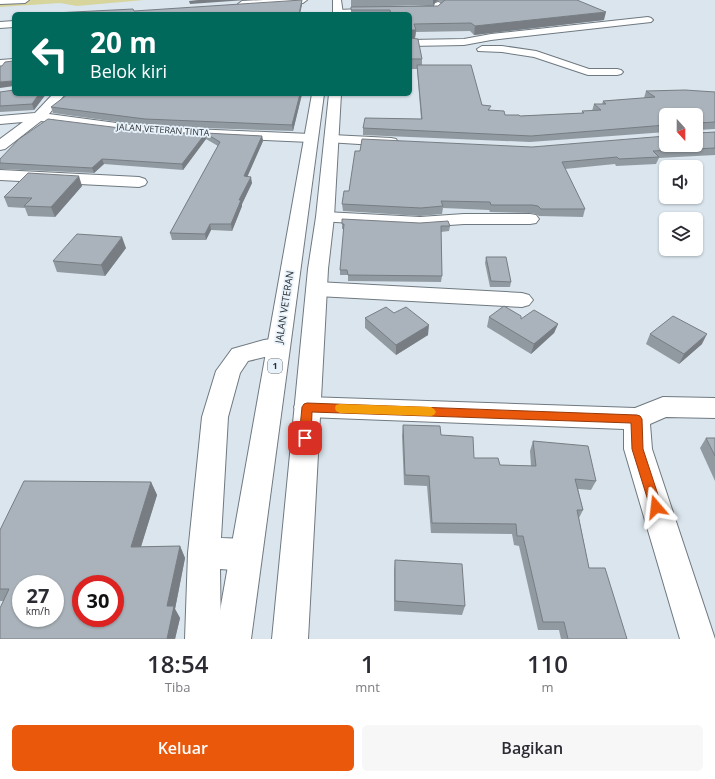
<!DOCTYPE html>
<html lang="id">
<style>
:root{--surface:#fff;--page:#f7f7f7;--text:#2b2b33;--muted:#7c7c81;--accent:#ea580c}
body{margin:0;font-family:"Open Sans",sans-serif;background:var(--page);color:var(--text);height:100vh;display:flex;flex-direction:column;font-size:15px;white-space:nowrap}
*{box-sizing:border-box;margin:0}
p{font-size:13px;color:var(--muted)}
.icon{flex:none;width:22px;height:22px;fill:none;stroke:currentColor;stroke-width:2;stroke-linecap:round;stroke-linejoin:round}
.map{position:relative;height:639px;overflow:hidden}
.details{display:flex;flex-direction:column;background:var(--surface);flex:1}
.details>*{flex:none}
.hud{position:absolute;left:12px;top:12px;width:400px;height:84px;border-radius:6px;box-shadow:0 1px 3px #0004;background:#00695c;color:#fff;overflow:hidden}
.needle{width:26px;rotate:159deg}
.fabs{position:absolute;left:659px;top:108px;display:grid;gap:8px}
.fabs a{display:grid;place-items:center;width:44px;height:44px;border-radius:6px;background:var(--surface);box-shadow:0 1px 3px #0004;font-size:20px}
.speed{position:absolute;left:12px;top:575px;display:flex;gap:8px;font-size:20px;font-weight:700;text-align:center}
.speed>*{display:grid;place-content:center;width:52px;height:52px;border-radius:50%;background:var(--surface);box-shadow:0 1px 3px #0004;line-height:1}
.speed small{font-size:10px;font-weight:400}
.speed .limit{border:6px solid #d22;background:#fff;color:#111}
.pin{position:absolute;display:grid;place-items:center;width:34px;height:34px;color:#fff;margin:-17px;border-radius:8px;box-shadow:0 2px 6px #0006}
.me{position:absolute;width:44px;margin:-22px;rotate:343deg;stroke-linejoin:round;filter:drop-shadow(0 0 3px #0008)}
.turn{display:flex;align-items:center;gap:14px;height:84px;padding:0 12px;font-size:18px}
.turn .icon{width:52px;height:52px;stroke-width:2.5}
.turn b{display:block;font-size:28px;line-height:34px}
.eta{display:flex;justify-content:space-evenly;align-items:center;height:68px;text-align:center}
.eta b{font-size:24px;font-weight:600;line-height:28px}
.action{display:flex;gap:8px;margin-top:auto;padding:8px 12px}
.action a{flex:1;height:46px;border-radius:6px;background:var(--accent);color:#fff;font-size:16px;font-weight:600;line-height:46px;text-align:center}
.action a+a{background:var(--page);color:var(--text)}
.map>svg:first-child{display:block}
.green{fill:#d7d59c}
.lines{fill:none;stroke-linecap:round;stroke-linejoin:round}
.minor-casing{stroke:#6f7980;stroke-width:2}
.highway-casing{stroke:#6f7980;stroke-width:2}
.minor{fill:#fff;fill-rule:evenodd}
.highway{fill:#fff;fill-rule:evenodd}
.wall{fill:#929aa1;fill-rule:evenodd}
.shaded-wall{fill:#777d83}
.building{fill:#aab3bb;stroke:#777d83;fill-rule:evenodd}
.route{fill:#ea580c;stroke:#983908}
.slow{fill:#f59e0b}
.labels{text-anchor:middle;stroke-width:3.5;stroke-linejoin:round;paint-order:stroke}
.far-street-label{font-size:9px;fill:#2d3134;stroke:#e7f2fa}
.shield{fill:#e7f2fa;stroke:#656b6f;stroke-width:1}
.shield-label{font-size:9px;font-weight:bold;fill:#2d3134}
.street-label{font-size:10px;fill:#2d3134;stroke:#e7f2fa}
</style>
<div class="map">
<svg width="715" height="639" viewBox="0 0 715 639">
<rect width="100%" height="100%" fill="#dae5ed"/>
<polygon class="green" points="0,0 144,0 77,6 60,3 0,7"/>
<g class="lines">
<defs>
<g id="minor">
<polygon points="0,0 29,0 25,3 0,4"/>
<polygon points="264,0 307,0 303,3 242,7 238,4 242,1"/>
<polygon points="438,2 441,3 443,8 437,12 380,14 333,13 338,10 434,6 435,3"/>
<polygon points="648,17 651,18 653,20 651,22 491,40 464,45 410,46 410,40 464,39 491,34"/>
<polygon points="14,21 14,27 0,28 0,22"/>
<polygon points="482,46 502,46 536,51 589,69 617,69 621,70 623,72 621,74 617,75 588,75 534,57 502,52 478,51 477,49"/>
<polygon points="14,59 14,65 0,66 0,60"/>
<polygon points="53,94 65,94 49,114 146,127 310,134 315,135 317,138 315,141 310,142 146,135 41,121 5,149 0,150 0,139 23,122 0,124 0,116 35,113"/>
<polygon points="332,135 391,138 396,139 398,142 396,145 391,146 327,142 325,139 327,136"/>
<polygon points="0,170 139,177 145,179 147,182 145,185 139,187 0,180"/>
<polygon points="325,212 420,217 464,214 530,214 536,215 539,219 536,223 530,224 464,224 420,227 319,221 316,217 319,213"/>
<polygon points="317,282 522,293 529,295 533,300 529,305 522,307 317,296 310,294 307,289 310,284"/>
<polygon points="278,338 286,340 290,346 286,352 248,361 240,373 228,417 221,538 246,539 257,544 262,555 257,566 246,571 220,569 221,639 185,639 188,553 202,417 216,371 232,349 264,340"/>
<polygon points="307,397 635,408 663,397 715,398 715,418 666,417 650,424 652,449 715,639 680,639 624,449 624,429 307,417 298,414 294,407 298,400"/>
</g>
<g id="highway">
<polygon points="333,0 341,0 343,14 333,14"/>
<polygon points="312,94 324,94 251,639 215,639"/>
<polygon points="329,94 341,94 334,217 328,269 308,639 272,639 308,269 316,217"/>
</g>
</defs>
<use href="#minor" class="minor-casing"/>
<use href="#highway" class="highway-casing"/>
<use href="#minor" class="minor"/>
<use href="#highway" class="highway"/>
</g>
<g class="wall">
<path d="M351 0H577L604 20 474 35 470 31 416 32 415 38 422 59V65L490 110 505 115 520 116 582 113V111H592L594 104H602L603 101 645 98H644L646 91 715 92V129L698 130V133L715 132V155L659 158 656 164 616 166 615 164 565 169 585 209 583 217 539 216 536 214 530 213 490 212 489 210 443 208 442 214 420 216 343 211 342 204 349 191 532 147 696 145 666 115V132L530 142 363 135V128L421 119 417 69H410V14H351ZM438 1 442 2 438 6H389L433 5Z"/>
<polygon points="0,92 14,94 46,94 34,110 0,112"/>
<polygon points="302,94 293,131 146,126 53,113 51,107"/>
<polygon points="144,131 205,134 206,139 183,170 104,164 94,173 0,169 0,159"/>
<polygon points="205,133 262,136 263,141 247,177 252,183 242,204 242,206 232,231 211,230 206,240 172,240 170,233 218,146 206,139"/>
<polygon points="82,186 55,217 28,216 25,208 8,207 4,197"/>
<polygon points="342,224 450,226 449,231 441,232 442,276 441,282 348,281 348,275 340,275 340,270 344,229 342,229"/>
<polygon points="126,248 105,276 57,272 53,261"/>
<polygon points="486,257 511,282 510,287 490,287 485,263"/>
<polygon points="394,313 428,335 396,355 365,328 365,318"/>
<polygon points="489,317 521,319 558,324 554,333 531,354 487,327"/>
<polygon points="650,334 702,344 679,364 646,344"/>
<polygon points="403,425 441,435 474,458 500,465 531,466 530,451 533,441 596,481 591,490 578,489 583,510 579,518 589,568 627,639 561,639 559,630 538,630 519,546 514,545 512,534 431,533 427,486 404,485 402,436"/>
<polygon points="706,438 715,438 715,481 700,448"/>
<polygon points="151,482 157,495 141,547 180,546 185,558 175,609 180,618 175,639 0,639 3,601 0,601 0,530"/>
<polygon points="395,560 465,606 462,615 394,611 394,570"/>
</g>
<g class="shaded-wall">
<polygon points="198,0 246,0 190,4 189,1"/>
<polygon points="302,0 302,5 300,14 299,14"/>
<polygon points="433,0 438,0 433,5"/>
<polygon points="606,12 604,20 474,35 475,26"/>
<polygon points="410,30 416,30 415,38 410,39"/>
<polygon points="12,81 14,86 0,88 0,82"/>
<polygon points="39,94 46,94 34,110 32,104"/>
<polygon points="300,94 302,94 293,131 292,125"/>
<polygon points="205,134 206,139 183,170 182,164"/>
<polygon points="262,136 263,141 245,182 244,176"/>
<polygon points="102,159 104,164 94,173 92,168"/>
<polygon points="79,176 82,186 55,217 51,207"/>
<polygon points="251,177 252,183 242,204 242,206 232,231 231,224 239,200"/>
<polygon points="210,224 211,230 206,240 205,234"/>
<polygon points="122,237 126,248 105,276 101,265"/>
<polygon points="558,324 554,333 531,354 534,344"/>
<polygon points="429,325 428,335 396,355 396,345"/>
<polygon points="707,334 702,344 679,364 684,354"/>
<polygon points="151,482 157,495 137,559 131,547"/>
<polygon points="180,546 185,558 175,609 180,618 175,639 167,639 167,606"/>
</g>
<g class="building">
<polygon points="302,0 299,14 54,14 54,13 133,9 134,11"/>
<polygon points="445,0 577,0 606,12 475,26 471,23 414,24 416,30 410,30 410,14 391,14 390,10 351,10 351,7 438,6"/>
<polygon points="410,38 418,39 422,59 410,59"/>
<polygon points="14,51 14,88 13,87 12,81 0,82 0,66 2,66 5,62 13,61 13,53"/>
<polygon points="417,65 471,65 482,105 491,106 488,110 504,111 505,115 519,115 520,116 584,113 582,111 601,110 594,104 606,104 603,101 655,97 646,91 685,90 715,92 715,122 698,123 698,133 715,132 715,148 653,151 659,157 619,159 617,157 562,162 585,209 541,209 538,206 532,205 491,205 490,202 441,201 443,206 421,208 342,204 344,191 349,191 355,151 360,151 362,139 532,147 666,136 666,145 696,145 696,115 666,115 666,125 531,136 363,128 365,118 422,119"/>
<polygon points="14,90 14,94 39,94 32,104 0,106 0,92"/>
<polygon points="68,94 300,94 292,125 145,119 51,107"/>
<polygon points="48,119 144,131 205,134 182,164 102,159 92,168 0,163 0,159 19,139"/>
<polygon points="205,133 262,136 244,176 251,177 239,200 241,200 231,224 210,224 205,234 170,233 220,142"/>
<polygon points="28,173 79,176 51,207 24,206 32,198 4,197"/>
<polygon points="342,219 420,223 448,221 450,226 441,226 442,276 348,275 347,270 340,270 344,224 342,224"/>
<polygon points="77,234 122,237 101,265 53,261"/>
<polygon points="486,257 506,257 511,282 491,281"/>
<polygon points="504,306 521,316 521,319 534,310 558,324 534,344 489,317"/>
<polygon points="386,307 394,313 406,307 429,325 396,345 365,318"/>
<polygon points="673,316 707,334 684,354 650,334"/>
<polygon points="403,425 440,426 441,435 473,437 474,458 498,458 500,465 536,466 533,441 588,446 596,481 575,479 583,510 577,510 589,568 605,568 627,639 568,639 564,622 543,622 523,536 517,536 516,524 432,523 429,476 405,475"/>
<polygon points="706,438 715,438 715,456"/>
<path d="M24 481 151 482 131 547 180 546 167 606H174L167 639H0V608L9 589H0V530ZM21 584H55V618H21ZM81 584H115V618H81Z"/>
<polygon points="395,560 462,564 465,606 395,601"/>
</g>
<polygon class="route" points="307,403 637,415 640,416 642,419 643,449 662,507 661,511 656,513 652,511 650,507 632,449 631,423 312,412 311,438 309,441 305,443 301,441 299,438 302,407 304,404"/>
<polygon class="slow" points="340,404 431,407 434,409 436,412 434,415 431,416 340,413 336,411 335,408 336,405"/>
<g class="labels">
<g class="far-street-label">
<text transform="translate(163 130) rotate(4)" y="3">JALAN VETERAN TINTA</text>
</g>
<rect class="shield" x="268" y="359" width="14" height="14" rx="3"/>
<g class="shield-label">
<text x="275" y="369">1</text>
</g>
<g class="street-label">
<text transform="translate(284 307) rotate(-81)" y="4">JALAN VETERAN</text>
</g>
</g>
</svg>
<div class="fabs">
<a><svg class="needle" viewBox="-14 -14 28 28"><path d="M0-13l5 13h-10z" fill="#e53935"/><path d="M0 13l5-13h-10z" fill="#7c7c81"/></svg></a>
<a><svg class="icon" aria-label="sound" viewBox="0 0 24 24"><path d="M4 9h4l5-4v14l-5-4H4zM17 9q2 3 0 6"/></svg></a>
<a><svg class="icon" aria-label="layers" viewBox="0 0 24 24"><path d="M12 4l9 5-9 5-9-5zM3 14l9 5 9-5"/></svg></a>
</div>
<div class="speed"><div>27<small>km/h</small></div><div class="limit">30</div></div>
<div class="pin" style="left:305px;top:438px;background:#d93025"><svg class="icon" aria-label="arrive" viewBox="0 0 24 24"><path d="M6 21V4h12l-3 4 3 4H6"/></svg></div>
<svg class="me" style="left:656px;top:507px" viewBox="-20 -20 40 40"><path d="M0-17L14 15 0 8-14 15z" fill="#ea580c" stroke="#fff" stroke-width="4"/></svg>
<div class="hud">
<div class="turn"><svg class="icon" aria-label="left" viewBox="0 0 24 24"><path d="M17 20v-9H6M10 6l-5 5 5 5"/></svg><div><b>20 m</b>Belok kiri</div></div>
</div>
</div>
<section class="details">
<div class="eta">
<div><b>18:54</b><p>Tiba</p></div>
<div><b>1</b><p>mnt</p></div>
<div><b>110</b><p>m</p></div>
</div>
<div class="action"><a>Keluar</a><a>Bagikan</a></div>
</section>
